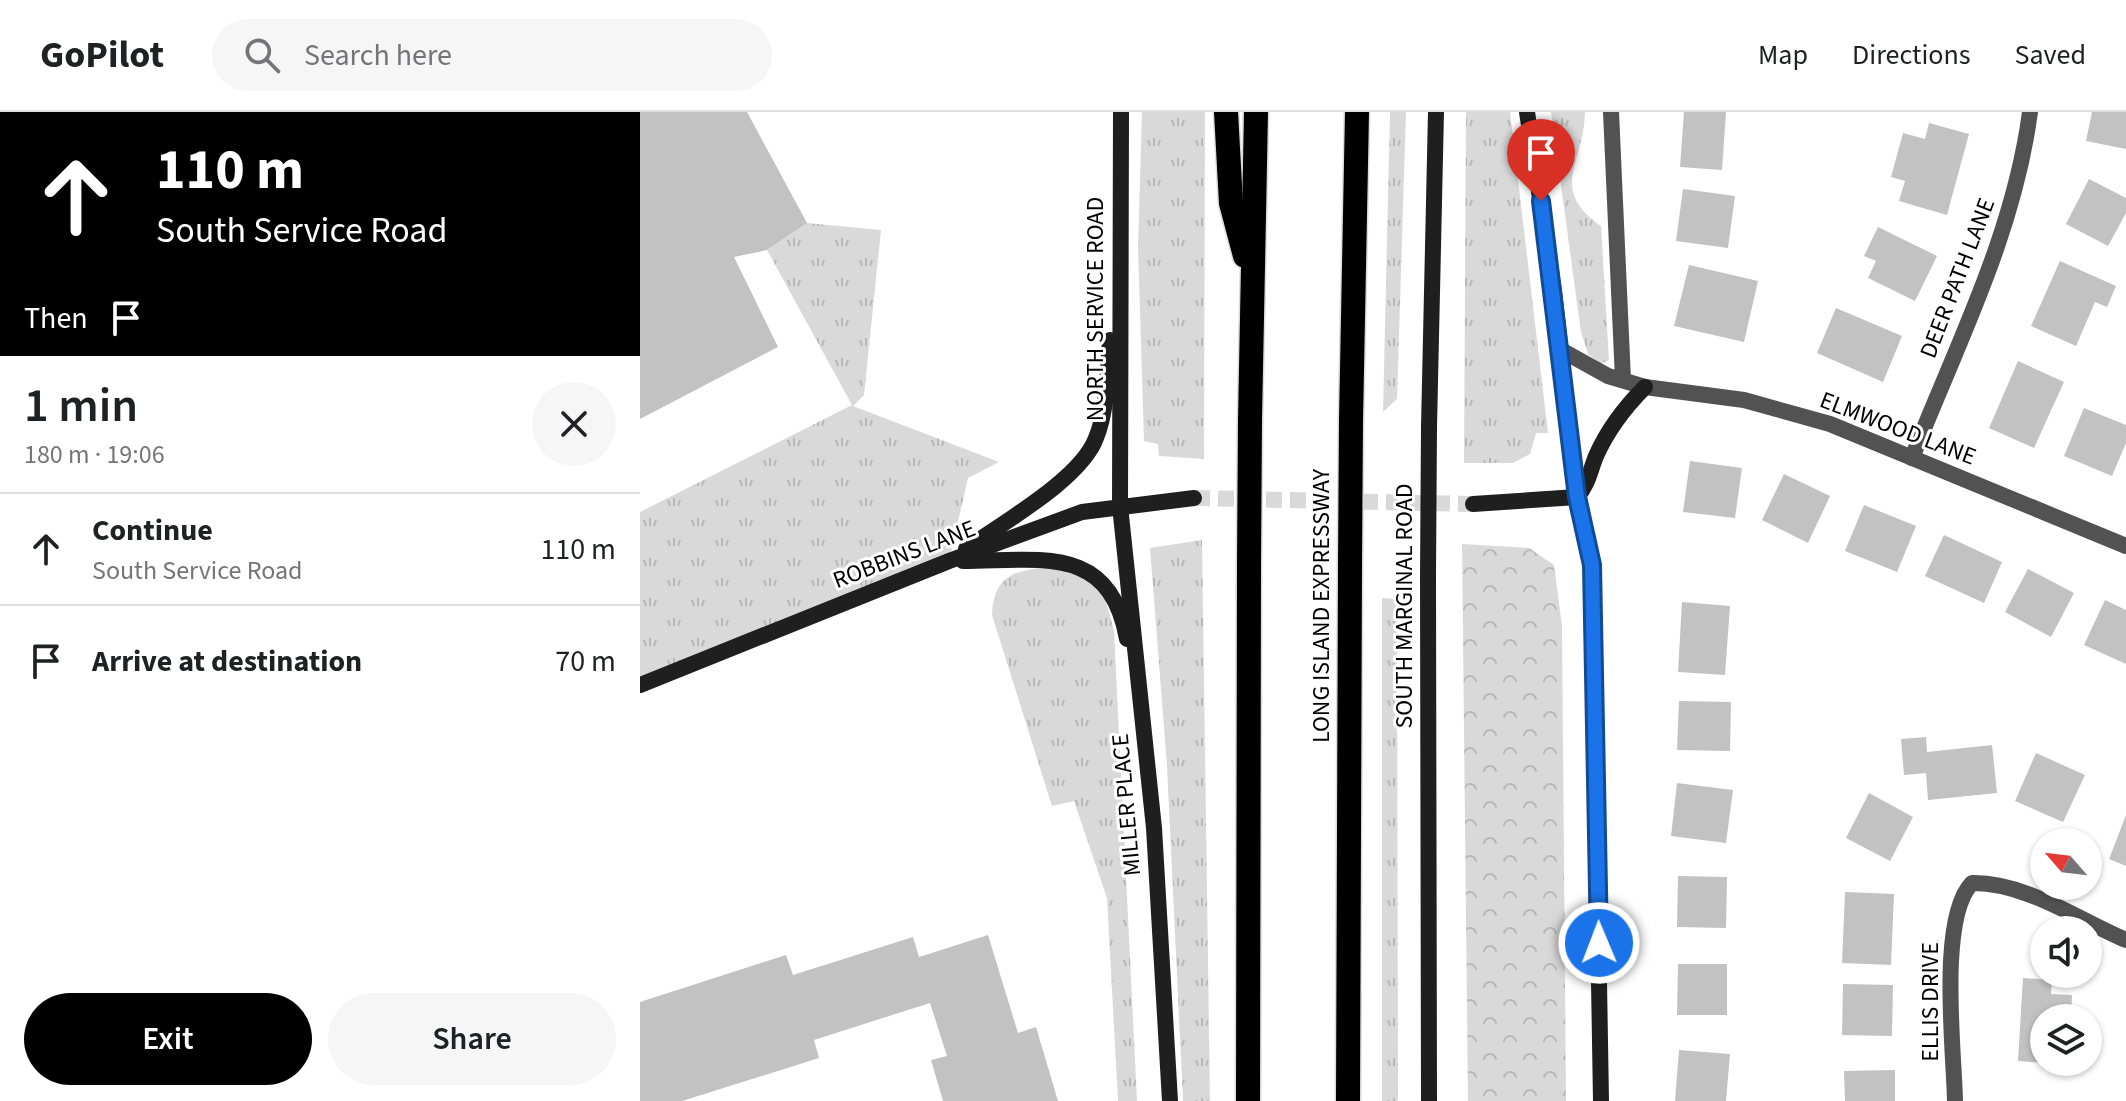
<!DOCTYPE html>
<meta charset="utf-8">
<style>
:root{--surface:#fff;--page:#f6f6f6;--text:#202124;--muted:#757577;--line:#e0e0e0;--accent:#000}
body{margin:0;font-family:"Source Sans 3",sans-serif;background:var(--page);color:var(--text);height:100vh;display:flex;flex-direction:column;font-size:30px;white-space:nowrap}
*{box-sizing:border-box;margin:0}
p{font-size:26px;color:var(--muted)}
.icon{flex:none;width:44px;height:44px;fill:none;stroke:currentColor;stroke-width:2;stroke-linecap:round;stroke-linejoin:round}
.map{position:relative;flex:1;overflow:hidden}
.panel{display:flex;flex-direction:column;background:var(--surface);width:640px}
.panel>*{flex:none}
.banner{background:#000;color:#fff;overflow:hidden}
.needle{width:52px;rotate:298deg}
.tools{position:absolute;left:1390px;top:716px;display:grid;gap:16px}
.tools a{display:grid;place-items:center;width:72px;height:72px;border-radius:50%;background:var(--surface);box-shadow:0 2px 6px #0004;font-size:40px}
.pin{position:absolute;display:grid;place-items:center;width:68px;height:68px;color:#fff;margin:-82px -34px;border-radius:50% 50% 50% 0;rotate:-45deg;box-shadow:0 0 8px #0007}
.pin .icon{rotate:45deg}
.me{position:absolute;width:88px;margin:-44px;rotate:359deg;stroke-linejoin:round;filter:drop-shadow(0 0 6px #0008)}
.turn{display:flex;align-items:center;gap:28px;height:168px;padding:0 24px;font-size:36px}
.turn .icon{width:104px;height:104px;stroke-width:2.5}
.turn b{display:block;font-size:56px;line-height:68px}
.then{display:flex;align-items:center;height:76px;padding:0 24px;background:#0003;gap:16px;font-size:30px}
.round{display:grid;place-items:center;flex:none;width:84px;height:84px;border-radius:42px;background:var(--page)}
.head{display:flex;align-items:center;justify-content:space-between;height:136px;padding:0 24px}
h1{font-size:48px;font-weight:600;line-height:60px}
.cta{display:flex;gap:16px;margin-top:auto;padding:16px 24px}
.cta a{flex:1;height:92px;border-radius:48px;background:var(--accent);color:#fff;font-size:32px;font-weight:600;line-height:92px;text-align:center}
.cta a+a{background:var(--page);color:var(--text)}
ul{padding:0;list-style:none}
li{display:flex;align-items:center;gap:24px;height:112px;padding:0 24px;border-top:2px solid var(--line)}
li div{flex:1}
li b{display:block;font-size:30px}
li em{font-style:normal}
header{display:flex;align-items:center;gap:48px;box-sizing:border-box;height:112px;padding:0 40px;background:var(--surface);border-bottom:2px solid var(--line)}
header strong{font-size:38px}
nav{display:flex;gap:44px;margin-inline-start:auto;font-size:28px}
.search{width:560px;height:72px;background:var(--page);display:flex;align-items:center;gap:20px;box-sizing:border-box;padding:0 28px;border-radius:44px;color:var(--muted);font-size:30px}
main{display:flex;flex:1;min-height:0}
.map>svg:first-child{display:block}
.grass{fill:url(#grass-tufts)}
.forest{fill:url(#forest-crowns)}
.building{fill:#c2c2c2}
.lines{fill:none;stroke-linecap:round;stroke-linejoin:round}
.secondary-tunnel{stroke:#d9d9d9;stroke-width:16;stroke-dasharray:16 8;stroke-linecap:butt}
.highway-casing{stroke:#dbdbdb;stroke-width:27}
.street{stroke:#525252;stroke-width:16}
.secondary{stroke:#1f1f1f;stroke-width:16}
.highway{stroke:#000;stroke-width:24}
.highway-bridge-casing{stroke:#dbdbdb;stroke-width:27;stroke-linecap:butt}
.secondary-bridge{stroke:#1f1f1f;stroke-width:16}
.highway-bridge{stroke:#000;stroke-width:24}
.route-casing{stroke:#114b97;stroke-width:20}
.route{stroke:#1a73e8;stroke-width:14}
.labels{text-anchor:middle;stroke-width:6;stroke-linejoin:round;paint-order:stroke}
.street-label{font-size:24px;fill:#000;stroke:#fff}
</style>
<header>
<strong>GoPilot</strong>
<div class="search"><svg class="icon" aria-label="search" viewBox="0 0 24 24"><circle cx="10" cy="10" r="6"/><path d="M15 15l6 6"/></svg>Search here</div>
<nav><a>Map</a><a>Directions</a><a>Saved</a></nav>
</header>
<main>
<section class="panel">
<div class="banner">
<div class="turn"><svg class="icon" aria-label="ahead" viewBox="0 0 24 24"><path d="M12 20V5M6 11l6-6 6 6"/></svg><div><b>110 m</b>South Service Road</div></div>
<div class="then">Then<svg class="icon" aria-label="arrive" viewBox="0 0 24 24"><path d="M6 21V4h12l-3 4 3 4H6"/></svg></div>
</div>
<div class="head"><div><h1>1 min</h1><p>180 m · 19:06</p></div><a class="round"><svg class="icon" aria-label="close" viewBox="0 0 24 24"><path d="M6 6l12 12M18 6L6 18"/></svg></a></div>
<ul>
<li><svg class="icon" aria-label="ahead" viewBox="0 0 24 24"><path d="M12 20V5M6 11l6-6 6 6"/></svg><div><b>Continue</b><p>South Service Road</p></div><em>110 m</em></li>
<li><svg class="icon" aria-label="arrive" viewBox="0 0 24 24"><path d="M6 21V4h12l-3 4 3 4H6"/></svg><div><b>Arrive at destination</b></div><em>70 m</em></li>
</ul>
<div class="cta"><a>Exit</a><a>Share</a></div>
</section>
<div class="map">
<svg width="1486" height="989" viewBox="0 0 1486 989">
<defs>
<pattern id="grass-tufts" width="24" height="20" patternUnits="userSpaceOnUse" patternTransform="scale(2)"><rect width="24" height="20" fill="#d9d9d9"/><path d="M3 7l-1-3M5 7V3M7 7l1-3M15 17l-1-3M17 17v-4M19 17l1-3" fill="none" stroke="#b8b8b8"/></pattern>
<pattern id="forest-crowns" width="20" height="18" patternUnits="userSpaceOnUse" patternTransform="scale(2)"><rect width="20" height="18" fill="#d9d9d9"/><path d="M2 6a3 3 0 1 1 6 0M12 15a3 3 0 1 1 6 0" fill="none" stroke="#b8b8b8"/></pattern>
</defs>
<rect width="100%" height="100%" fill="#fff"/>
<g class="grass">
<polygon points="502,0 565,0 564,347 519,344 518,332 504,329 498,135"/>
<polygon points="750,0 766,0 757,287 743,300"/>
<polygon points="826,0 870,0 908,321 896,321 890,342 873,351 824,351"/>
<path d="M911 0H945C944 52 908 77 961 114L969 248 961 252 948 242 941 220Z"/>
<polygon points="167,111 241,118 224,283 213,294 359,350 328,366 309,449 304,442 0,570 0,400 212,293 127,138"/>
<polygon points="562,428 570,989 543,989 527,654 510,436"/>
<path d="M413 454C456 469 464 473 474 519L497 989H478L467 786 434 689 412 694 352 503C354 461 376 459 413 454Z"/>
<polygon points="742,486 757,487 758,989 742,989"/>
</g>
<polygon class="forest" points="822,432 889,436 914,453 922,514 926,989 828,989"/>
<g class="building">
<polygon points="0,0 107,0 167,111 127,138 94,145 138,235 0,307"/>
<polygon points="1044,0 1086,0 1082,58 1040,55"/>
<polygon points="1452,0 1486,0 1486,37 1446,29"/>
<polygon points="1289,11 1329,22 1307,103 1259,89 1265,69 1251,65 1263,21 1285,27"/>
<polygon points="1449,67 1486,86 1486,101 1468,134 1426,112"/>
<polygon points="1043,77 1095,84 1088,136 1036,129"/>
<polygon points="1238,115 1297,144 1275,189 1228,166 1236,149 1224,144"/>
<polygon points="1420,149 1476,174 1467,195 1455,190 1436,234 1391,214"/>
<polygon points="1049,153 1118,169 1104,230 1034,214"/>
<polygon points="1196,196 1262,224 1243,270 1177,241"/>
<polygon points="1378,249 1424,270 1394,336 1349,316"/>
<polygon points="1444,296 1486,313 1486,331 1472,364 1424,344"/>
<polygon points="1050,349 1102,356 1095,406 1043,400"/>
<polygon points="1144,362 1190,384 1168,431 1122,408"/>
<polygon points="1224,393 1276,414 1257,460 1205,439"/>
<polygon points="1304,423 1362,450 1344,491 1285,464"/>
<polygon points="1388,457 1434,481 1411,525 1365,500"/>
<polygon points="1465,488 1486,498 1486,552 1444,533"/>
<polygon points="1042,490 1090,494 1085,563 1038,560"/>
<polygon points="1039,589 1091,590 1090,639 1037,638"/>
<polygon points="1286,625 1287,640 1352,633 1357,681 1288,688 1286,661 1264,663 1261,627"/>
<polygon points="1396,641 1445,663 1423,710 1375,689"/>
<polygon points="1037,671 1093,678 1086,731 1031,724"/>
<polygon points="1229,681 1273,705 1250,749 1206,726"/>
<polygon points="1486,703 1486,754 1469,747"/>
<polygon points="1038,764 1087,765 1086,816 1037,815"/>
<polygon points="1205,780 1254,782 1251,853 1202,851"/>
<polygon points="348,823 378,921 396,915 418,989 303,989 291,948 307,944 290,891 174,928 179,946 42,989 0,989 0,890 146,843 153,863 273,825 279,845"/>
<polygon points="1038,852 1087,852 1087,903 1037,903"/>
<polygon points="1383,866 1412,868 1411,882 1432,883 1431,906 1404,906 1404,951 1378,949"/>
<polygon points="1203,872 1253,873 1252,924 1202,923"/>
<polygon points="1039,938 1090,942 1086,989 1035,989"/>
<polygon points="1255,958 1255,989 1205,989 1204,959"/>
</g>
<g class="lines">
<polyline class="secondary-tunnel" points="554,386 833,392"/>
<defs>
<g id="highway">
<polyline points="586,0 591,91 605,144"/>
<polyline points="610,308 616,0"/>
<polyline points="711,309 717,0"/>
<polyline points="608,989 609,452"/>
<polyline points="708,989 710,453"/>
</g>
</defs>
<use href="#highway" class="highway-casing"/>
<g class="street">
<polyline points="971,0 983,268"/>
<polyline points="921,238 968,264 1005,275 1104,288 1190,312 1486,434"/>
<path d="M1272 346C1317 232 1374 122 1390 0"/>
<path d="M1315 989C1314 938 1298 806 1332 771 1385 770 1439 808 1486 828"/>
</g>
<g class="secondary">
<polyline points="481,0 480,394 514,716 530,989"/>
<polyline points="887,0 914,179 937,385 952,453 961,989"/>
<polyline points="789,315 796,0"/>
<path d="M937 385C948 373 950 359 956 344 968 317 984 296 1005 275"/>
<polyline points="833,392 937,385"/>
<path d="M326 437C362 411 441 367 456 326 468 297 467 259 470 228"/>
<path d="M323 449C399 449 470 431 487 527"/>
<polyline points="788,464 789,989"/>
<polyline points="0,573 309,449 442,400 554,386"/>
</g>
<use href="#highway" class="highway"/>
<defs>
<g id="highway-bridge">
<polyline points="609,452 610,308"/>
<polyline points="710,453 711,309"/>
</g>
</defs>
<use href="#highway-bridge" class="highway-bridge-casing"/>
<polyline class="secondary-bridge" points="788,464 789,315"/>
<use href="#highway-bridge" class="highway-bridge"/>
</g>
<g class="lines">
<defs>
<polyline id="route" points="901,89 937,385 952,453 959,831"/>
</defs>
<use href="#route" class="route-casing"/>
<use href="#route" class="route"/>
</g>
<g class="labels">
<g class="street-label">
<text transform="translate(1317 166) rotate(-69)" y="8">DEER PATH LANE</text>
<text transform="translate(455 197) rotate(-90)" y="8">NORTH SERVICE ROAD</text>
<text transform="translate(1258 316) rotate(21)" y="8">ELMWOOD LANE</text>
<text transform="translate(264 442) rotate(-21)" y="8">ROBBINS LANE</text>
<text transform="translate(681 494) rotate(-90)" y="8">LONG ISLAND EXPRESSWAY</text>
<text transform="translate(764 494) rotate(-90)" y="8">SOUTH MARGINAL ROAD</text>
<text transform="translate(486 693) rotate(-95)" y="8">MILLER PLACE</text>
<text transform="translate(1290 890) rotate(-90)" y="8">ELLIS DRIVE</text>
</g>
</g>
</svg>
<div class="tools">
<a><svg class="needle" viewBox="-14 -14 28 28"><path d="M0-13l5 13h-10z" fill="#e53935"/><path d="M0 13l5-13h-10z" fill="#757577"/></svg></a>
<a><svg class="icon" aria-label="sound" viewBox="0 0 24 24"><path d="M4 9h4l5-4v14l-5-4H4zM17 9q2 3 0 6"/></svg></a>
<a><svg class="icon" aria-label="layers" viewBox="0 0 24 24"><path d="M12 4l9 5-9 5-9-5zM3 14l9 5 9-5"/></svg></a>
</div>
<div class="pin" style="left:901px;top:89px;background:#d93025"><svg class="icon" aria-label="arrive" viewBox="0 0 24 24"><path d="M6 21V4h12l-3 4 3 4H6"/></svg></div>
<svg class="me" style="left:959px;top:831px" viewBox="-20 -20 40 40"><circle r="17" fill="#1a73e8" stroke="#fff" stroke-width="3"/><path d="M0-11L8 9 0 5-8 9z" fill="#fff"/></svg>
</div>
</main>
